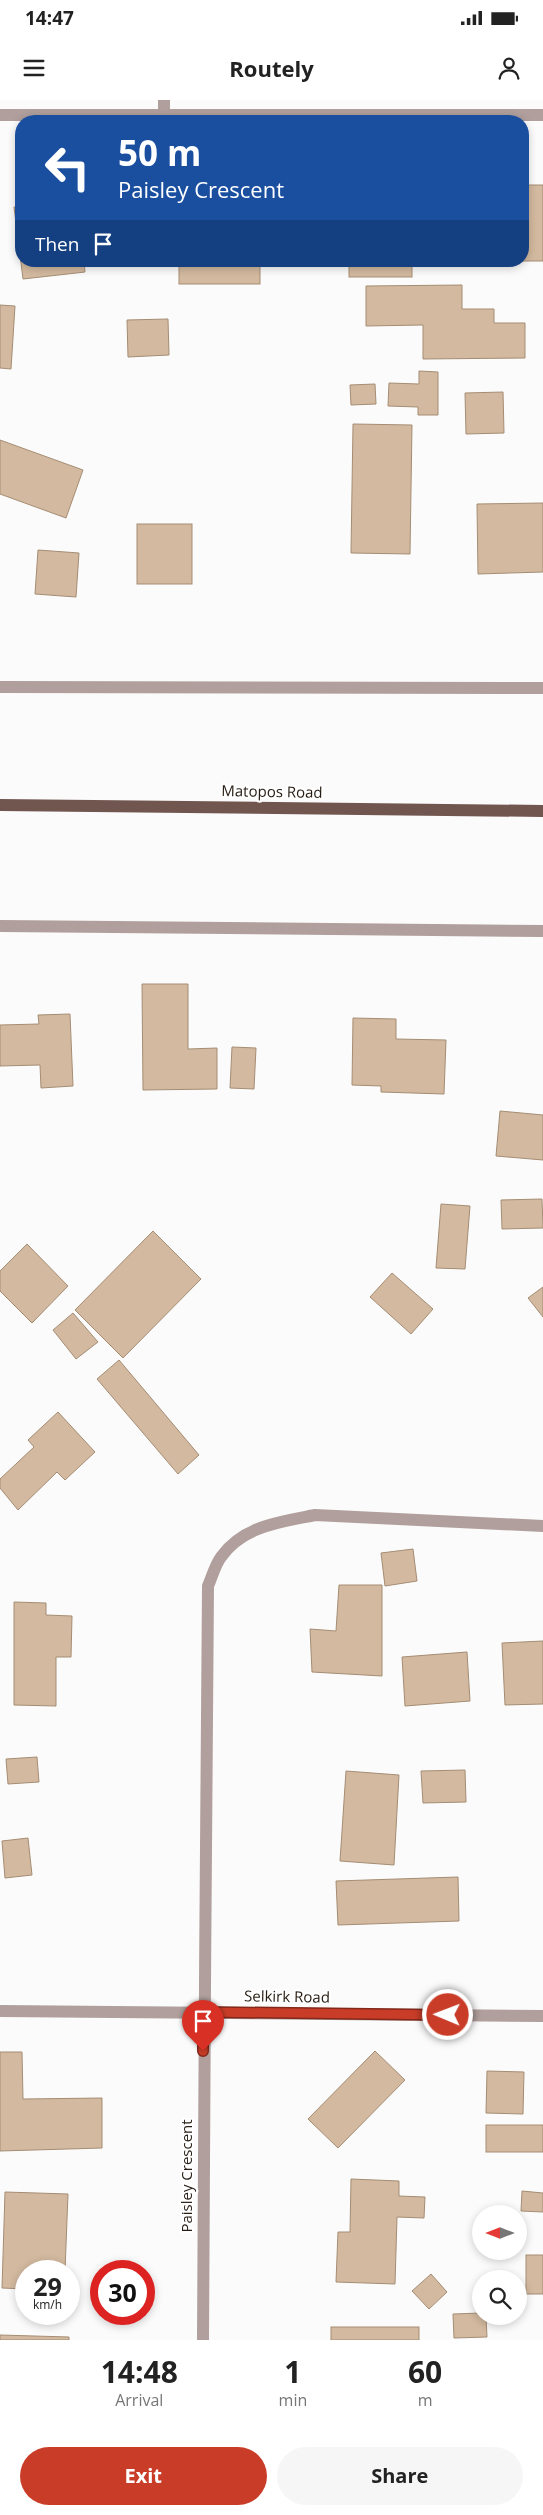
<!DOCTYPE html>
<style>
:root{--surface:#fff;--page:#f6f6f6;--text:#222;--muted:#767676;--accent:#c93d28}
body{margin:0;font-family:"Open Sans",sans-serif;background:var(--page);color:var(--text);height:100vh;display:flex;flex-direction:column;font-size:19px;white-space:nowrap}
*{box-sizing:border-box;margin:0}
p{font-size:16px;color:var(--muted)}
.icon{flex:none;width:28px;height:28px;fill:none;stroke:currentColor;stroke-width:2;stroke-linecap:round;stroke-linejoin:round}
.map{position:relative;height:2240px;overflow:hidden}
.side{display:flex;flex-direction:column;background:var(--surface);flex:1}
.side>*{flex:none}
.banner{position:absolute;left:15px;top:15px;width:514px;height:152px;border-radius:20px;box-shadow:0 2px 8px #0003;background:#1a4fa0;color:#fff;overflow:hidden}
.needle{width:32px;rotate:270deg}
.tools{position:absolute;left:472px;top:2105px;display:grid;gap:10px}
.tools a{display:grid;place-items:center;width:55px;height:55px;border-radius:50%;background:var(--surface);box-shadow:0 2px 8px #0003;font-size:25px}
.speed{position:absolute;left:15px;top:2160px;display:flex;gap:10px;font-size:25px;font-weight:700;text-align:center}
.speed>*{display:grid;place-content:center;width:65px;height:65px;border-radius:50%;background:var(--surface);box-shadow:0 2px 8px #0003;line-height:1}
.speed small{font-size:12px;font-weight:400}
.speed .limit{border:8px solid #d22;background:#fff;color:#111}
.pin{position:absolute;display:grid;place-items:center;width:42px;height:42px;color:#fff;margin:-51px -21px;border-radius:50% 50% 50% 0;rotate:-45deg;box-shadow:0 0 5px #0007}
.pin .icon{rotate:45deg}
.me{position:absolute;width:55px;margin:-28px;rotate:271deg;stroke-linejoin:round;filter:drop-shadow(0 0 4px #0008)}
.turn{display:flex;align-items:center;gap:18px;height:105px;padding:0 20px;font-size:22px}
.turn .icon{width:65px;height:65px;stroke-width:2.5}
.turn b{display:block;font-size:35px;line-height:42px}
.then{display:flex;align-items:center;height:48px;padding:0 20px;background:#0003;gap:10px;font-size:19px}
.eta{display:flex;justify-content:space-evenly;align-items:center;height:85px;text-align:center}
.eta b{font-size:30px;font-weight:700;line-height:35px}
.action{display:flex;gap:10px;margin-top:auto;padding:10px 20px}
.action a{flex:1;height:58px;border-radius:30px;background:var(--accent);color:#fff;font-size:20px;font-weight:700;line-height:58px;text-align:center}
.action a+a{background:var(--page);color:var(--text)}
.status{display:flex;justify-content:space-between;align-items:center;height:35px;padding:0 25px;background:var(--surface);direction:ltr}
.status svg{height:14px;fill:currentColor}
header{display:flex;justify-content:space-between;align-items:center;height:65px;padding:0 20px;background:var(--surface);font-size:22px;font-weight:700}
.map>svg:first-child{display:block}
.building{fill:#d2b99f;stroke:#a58d74}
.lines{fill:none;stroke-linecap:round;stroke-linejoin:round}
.minor{stroke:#b09f9c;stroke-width:12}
.major{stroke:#71554f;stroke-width:12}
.route-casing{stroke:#83281a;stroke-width:12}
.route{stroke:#c93d28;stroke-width:9}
.labels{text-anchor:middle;stroke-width:4.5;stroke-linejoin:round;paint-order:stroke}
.street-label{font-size:15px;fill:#261c13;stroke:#fff}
</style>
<div class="status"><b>14:47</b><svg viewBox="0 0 49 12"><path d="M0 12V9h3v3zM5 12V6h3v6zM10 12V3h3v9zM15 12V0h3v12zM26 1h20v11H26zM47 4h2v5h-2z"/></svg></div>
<header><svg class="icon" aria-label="menu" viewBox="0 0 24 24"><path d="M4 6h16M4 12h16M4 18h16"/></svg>Routely<svg class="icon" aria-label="person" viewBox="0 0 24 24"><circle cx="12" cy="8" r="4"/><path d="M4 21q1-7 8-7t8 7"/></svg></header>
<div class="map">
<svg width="543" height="2240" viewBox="0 0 543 2240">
<rect width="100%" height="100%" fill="#fbfbfb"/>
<g class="building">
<rect x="522" y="85" width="21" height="76"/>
<polygon points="14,107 21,107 21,161 84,161 85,172 23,179"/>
<rect x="179" y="161" width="81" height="23"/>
<rect x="349" y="161" width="63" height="16"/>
<polygon points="462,185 462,209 494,209 494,223 525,223 525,258 423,259 423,225 366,226 366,186"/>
<polygon points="0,205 15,206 11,269 0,268"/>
<polygon points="168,219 169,255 128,257 127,220"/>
<polygon points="419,271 438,272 438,315 418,315 418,307 388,306 389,283 419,284"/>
<polygon points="375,284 376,304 351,305 350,285"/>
<polygon points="503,292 504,333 466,334 465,293"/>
<polygon points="353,324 412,325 410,454 351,453"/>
<polygon points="0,340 83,370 66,418 0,394"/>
<polygon points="543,403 543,472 478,474 477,404"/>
<rect x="137" y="424" width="55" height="60"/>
<polygon points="38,450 79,453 76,497 35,494"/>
<polygon points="142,884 188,884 188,949 217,948 217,989 143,990"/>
<polygon points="70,914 73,986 41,988 40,965 0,966 0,925 39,924 38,915"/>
<polygon points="353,918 396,919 396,939 446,940 444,994 381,992 381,986 352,985"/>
<polygon points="232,947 256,948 254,989 230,988"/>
<polygon points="500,1011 543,1015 543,1060 496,1056"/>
<polygon points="542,1099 543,1128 502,1129 501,1100"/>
<polygon points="441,1104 470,1106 465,1169 436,1168"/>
<polygon points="153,1131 201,1179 123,1258 75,1210"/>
<polygon points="27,1144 68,1186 32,1223 0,1191 0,1171"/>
<polygon points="392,1173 433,1209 411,1234 370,1197"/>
<polygon points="543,1187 543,1217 528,1198"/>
<polygon points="73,1213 98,1242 76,1259 53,1230"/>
<polygon points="119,1260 199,1355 178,1374 97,1279"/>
<polygon points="58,1312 95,1352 65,1380 57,1372 18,1410 0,1388 0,1379 34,1347 28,1340"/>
<polygon points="413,1449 417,1481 385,1486 381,1453"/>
<polygon points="339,1485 382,1485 382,1576 312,1572 310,1529 336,1531"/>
<polygon points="14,1502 46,1503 46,1515 72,1516 71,1557 56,1557 56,1606 14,1605"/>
<polygon points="543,1541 543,1604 505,1605 502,1543"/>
<polygon points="467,1552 470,1601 405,1606 402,1557"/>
<polygon points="37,1657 39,1682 8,1684 6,1659"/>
<polygon points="465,1670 466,1702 423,1703 421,1671"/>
<polygon points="346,1671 399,1675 394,1765 340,1761"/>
<polygon points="28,1738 32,1775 5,1778 2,1741"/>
<polygon points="458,1777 459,1821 338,1825 336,1781"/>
<polygon points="375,1951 405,1980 338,2048 308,2019"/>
<polygon points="0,1952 22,1952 23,1999 102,1998 102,2048 0,2051"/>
<polygon points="487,1971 524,1972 523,2014 486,2013"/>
<rect x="486" y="2025" width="57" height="27"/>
<polygon points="351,2079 399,2081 399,2096 425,2097 424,2118 397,2117 395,2184 336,2182 338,2132 350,2132"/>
<polygon points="522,2091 543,2093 543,2112 521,2111"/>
<polygon points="5,2092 68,2094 65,2171 26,2171 26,2189 2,2188"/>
<rect x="526" y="2155" width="17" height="39"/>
<polygon points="431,2174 447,2192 429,2209 412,2191"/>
<polygon points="481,2213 481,2216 486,2216 487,2237 454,2238 453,2214"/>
<rect x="331" y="2227" width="88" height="13"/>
<polygon points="0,2235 69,2237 69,2240 0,2240"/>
</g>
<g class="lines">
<g class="minor">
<polyline points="164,14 164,0"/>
<polyline points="0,15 543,15"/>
<polyline points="0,587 543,588"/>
<polyline points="0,826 543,831"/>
<polyline points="0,1911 543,1916"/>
<path d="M203 2240C203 1989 207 1737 208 1486 212 1477 215 1465 221 1457 243 1426 280 1422 315 1415L543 1426"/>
</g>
<polyline class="major" points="0,705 543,711"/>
</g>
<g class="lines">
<defs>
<polyline id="route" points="203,1951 203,1912 448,1915"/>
</defs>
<use href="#route" class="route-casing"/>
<use href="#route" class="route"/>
</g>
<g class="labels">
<g class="street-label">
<text transform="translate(272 692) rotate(1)" y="5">Matopos Road</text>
<text transform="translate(287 1897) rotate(1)" y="5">Selkirk Road</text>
<text transform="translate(187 2076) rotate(-90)" y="5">Paisley Crescent</text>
</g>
</g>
</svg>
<div class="tools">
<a><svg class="needle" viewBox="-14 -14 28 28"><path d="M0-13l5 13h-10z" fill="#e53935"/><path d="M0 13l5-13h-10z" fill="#767676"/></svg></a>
<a><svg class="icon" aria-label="search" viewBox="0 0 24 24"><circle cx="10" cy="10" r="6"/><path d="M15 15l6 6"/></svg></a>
</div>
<div class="speed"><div>29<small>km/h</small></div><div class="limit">30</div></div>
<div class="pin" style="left:203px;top:1951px;background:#d93025"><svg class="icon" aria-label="arrive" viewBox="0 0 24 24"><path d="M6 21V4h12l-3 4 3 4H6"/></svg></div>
<svg class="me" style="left:448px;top:1915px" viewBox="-20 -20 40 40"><circle r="17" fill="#c93d28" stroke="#fff" stroke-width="3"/><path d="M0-11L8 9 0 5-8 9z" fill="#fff"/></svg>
<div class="banner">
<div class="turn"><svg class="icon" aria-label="left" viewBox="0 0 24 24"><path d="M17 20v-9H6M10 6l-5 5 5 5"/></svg><div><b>50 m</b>Paisley Crescent</div></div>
<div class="then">Then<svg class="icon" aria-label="arrive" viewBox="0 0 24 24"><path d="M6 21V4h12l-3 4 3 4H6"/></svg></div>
</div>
</div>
<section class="side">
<div class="eta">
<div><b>14:48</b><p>Arrival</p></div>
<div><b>1</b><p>min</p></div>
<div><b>60</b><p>m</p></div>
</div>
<div class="action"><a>Exit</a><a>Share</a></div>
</section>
